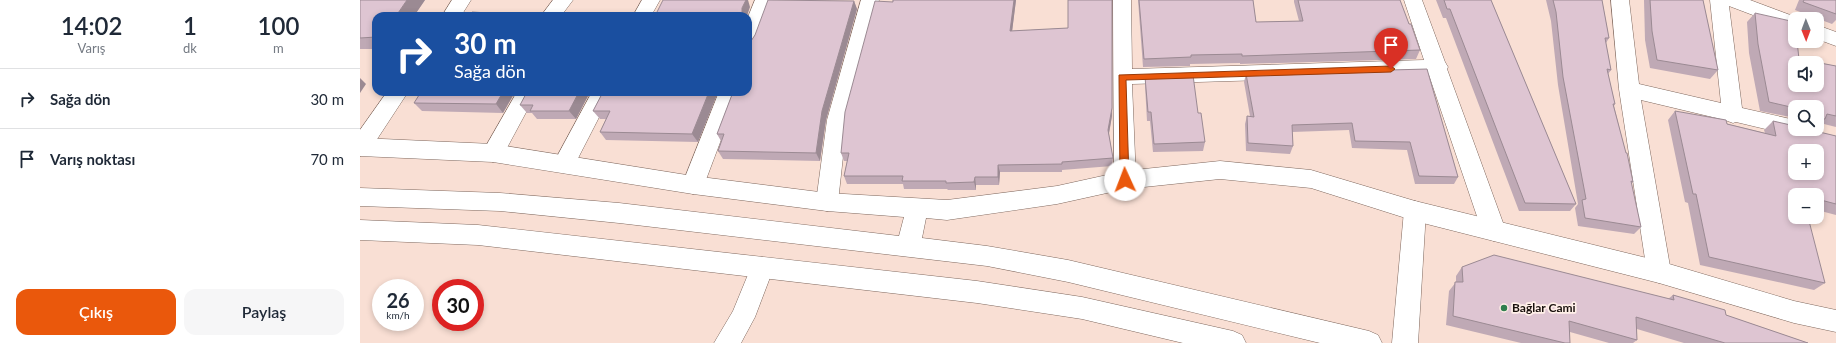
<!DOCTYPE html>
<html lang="tr">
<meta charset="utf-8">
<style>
:root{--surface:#fff;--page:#f6f6f7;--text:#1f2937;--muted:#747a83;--line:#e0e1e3;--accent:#ea580c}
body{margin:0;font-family:Lato,sans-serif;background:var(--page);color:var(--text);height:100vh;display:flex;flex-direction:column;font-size:15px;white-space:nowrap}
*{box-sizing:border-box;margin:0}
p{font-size:13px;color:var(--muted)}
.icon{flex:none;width:22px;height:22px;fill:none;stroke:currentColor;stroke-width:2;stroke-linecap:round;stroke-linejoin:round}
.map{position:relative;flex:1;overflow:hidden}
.panel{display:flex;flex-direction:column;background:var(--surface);width:360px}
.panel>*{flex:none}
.hud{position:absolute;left:12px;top:12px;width:380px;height:84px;border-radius:12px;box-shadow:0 2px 6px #0003;background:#1a4fa0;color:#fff;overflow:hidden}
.needle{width:26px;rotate:179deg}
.controls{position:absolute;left:1428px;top:12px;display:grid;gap:8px}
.controls a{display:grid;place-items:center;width:36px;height:36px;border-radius:8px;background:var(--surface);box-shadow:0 2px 6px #0003;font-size:20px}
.speed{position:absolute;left:12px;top:279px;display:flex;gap:8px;font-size:20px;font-weight:700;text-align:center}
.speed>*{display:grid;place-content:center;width:52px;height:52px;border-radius:50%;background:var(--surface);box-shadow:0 2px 6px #0003;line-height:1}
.speed small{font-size:10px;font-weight:400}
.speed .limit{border:6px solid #d22;background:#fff;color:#111}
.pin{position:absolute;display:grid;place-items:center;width:34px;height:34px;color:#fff;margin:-41px -17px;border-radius:50% 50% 50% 0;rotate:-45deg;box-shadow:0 0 4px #0007}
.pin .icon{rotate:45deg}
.me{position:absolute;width:44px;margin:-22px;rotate:358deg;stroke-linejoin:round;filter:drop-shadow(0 0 3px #0008)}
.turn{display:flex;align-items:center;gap:14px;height:84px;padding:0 16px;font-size:18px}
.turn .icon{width:52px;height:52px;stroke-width:2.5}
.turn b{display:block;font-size:28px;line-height:34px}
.eta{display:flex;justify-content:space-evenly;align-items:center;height:68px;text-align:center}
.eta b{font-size:24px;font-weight:600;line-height:28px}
.cta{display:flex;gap:8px;margin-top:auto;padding:8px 16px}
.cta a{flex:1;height:46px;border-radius:12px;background:var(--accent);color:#fff;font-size:16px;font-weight:600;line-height:46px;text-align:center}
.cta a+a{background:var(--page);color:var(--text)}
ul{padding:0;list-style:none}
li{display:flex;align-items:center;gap:12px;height:60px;padding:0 16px;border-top:1px solid var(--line)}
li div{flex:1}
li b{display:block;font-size:15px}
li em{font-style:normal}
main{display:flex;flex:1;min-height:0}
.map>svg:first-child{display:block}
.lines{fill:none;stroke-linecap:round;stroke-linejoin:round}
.minor-casing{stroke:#7f685e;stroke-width:1}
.secondary-casing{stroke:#7f685e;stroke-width:1}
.minor{fill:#fff;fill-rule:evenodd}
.secondary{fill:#fff;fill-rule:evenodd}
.wall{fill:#bfa9b5}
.shaded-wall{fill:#9b8a93}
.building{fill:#dec5d2;stroke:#9b8a93;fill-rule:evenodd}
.route{fill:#ea580c;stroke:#983908}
.poi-dot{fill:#2f7e4e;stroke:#ffefe8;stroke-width:1.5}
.labels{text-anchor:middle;stroke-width:3.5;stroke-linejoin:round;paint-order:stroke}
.poi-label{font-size:12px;font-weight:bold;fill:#19110d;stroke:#ffefe8;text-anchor:start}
</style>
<main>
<section class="panel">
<div class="eta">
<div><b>14:02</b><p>Varış</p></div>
<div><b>1</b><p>dk</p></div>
<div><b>100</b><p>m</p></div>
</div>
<ul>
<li><svg class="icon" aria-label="right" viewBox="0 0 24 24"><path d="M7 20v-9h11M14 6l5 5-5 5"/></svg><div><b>Sağa dön</b></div><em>30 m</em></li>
<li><svg class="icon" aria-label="arrive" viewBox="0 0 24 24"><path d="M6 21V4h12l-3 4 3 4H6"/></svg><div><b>Varış noktası</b></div><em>70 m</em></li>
</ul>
<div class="cta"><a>Çıkış</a><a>Paylaş</a></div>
</section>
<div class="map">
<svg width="1476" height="343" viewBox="0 0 1476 343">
<rect width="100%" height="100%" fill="#f9dfd4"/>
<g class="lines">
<defs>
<g id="minor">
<polygon points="92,0 111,0 101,16 82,16"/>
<polygon points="193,0 213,0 201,16 181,16"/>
<polygon points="282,0 300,0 291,16 273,16"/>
<polygon points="395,0 413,0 398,43 395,48 388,50 388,17"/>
<polygon points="501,0 519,0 487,120 478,202 475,209 467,211 459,209 456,202 467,120"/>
<polygon points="753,0 771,0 772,69 1064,60 1044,0 1062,0 1085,62 1088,67 1087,69 1146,231 1142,238 1134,241 1126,238 1122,231 1069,75 772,84 776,180 773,186 765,189 757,186 754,180"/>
<polygon points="1251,0 1269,0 1279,84 1361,103 1350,0 1390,0 1441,19 1435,19 1435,31 1369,6 1382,108 1435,120 1435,129 1445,129 1442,134 1435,136 1376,122 1373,123 1365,120 1281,100 1311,272 1307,279 1299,283 1291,279 1287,272 1259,89"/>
<polygon points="1457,25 1476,32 1476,46 1457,39"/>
<polygon points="27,92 48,92 8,153 0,156 0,130"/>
<polygon points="157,92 177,92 141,159 133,162 125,159 122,153"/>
<polygon points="232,92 252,92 212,170 204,173 196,170 193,164"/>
<polygon points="359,92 379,92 344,185 341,191 333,194 325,191 322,185"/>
<polygon points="1055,201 1063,204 1066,211 1058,343 1032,343 1044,211 1047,204"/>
<polygon points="402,257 410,260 414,267 395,317 381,343 354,343 373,311 394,260"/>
</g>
<g id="secondary">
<polygon points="0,138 133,144 333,176 467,193 587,200 697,186 765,171 860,161 951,170 1055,201 1299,261 1434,301 1476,310 1476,332 1434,323 1299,283 1055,221 951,188 860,179 765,189 697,204 587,220 566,218 562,238 627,246 708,260 1009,331 1018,335 1022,343 960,343 708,282 627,266 259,223 140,211 0,206 0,188 140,193 259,203 539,236 544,217 467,211 333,194 133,162 0,156"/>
<polygon points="0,220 118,225 617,281 722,297 873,331 882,335 886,343 823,343 722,319 617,303 118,245 0,240"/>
</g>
</defs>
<use href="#minor" class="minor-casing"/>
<use href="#secondary" class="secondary-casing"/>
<use href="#minor" class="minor"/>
<use href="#secondary" class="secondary"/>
</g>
<g class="wall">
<polygon points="0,0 65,0 54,16 16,16 16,49 0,49"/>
<polygon points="533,0 656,0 652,31 708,28 752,108 752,116 749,134 753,158 752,166 702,170 702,172 640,172 639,185 616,185 616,190 588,190 587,189 544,189 543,184 487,184 484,176 487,161 484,161 481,153"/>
<polygon points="778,0 893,0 896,22 939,21 934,2 934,0 1040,0 1049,24 1060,50 1056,59 880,64 880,63 830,64 830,66 783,67"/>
<polygon points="1076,0 1131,0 1216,204 1210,211 1159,211 1086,18 1083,18"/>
<polygon points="1186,0 1242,0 1249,38 1246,43 1251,70 1248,74 1255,104 1254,106 1273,182 1271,184 1281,227 1274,234 1218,226 1215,208 1218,204 1198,85 1191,21"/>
<polygon points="1284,0 1343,0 1358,70 1350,79 1290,68 1285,40"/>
<polygon points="1439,0 1476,0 1476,20 1472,24 1435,10"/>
<polygon points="494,1 497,9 466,120 460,161 363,159 358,151 361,141 357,134 373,92 391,41"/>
<polygon points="1395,13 1439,59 1476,66 1476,127 1460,123 1457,126 1457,107 1435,107 1435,118 1400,111 1389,53 1387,22"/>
<polygon points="1067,69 1098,177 1094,184 1055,184 1047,150 992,148 989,130 932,132 933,146 930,154 886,151 885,124 887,116 890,116 884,82 886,74"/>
<polygon points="785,77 838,113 845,142 843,151 793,152 790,121 787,121 785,85"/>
<polygon points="61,92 155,92 143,113 62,111 54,103"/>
<polygon points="230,92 216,119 177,119 172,113 167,113 160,105"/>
<polygon points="243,92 358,92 338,142 246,140 240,132 246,119 240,119 233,111"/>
<polygon points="1315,111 1405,133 1404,130 1413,121 1476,136 1476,215 1457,210 1457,195 1435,195 1465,283 1454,290 1340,265 1328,203 1325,202 1308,120"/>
<polygon points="1102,267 1308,299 1313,295 1366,315 1448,343 1324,343 1277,329 1277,340 1273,343 1249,343 1210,332 1210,343 1161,343 1086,325 1089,291 1096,282 1096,276"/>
</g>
<g class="shaded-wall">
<polygon points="47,0 65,0 54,16 36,16"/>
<polygon points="385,0 388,0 390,7 387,16 382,16 382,8"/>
<polygon points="654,0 656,0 651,40 650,31"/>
<polygon points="494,1 497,9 466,120 460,161 456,153 462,111"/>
<polygon points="0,78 6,84 0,93"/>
<polygon points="143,92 155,92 143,113 136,104"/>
<polygon points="219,92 230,92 216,119 209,111"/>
<polygon points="349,92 358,92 338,142 332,134"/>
<polygon points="752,108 752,116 748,138 748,130"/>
<polygon points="638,165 640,172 639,185 638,177"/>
<polygon points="615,177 616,185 616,190 614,182"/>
</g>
<g class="building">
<polygon points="0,0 47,0 36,16 16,16 16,37 0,38"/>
<polygon points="303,0 386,0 382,8 382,16 295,16"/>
<polygon points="408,0 494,1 462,111 456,153 358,151 364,134 357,134 373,92 388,92 388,42 391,41 395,35"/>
<polygon points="533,0 654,0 650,31 708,28 708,0 752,0 752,108 748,130 753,158 702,162 702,164 638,165 638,177 615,177 614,182 586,183 586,181 542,181 543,176 484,176 489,153 481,153 485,112 515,1 533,2"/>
<polygon points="779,0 893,0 896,22 943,21 938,0 1040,0 1049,24 1051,24 1060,50 882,56 882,54 831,55 831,57 784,59"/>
<polygon points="1084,0 1131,0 1216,204 1165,203 1090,9 1087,9"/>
<polygon points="1193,0 1242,0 1249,38 1245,38 1251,70 1247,69 1255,104 1253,104 1266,153 1267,153 1273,182 1271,181 1281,227 1225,218 1222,200 1226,199 1203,77 1196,12"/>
<polygon points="1290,0 1343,0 1358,70 1297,60 1292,31"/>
<polygon points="1444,0 1476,0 1476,14 1443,2"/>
<polygon points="112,12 175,16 105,16 106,15 110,15"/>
<path d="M1395 13 1435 22V41H1437L1439 59 1476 66V116L1467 114 1465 119H1457V107H1435V108L1409 102 1398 44ZM1435 63H1457V85H1435Z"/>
<polygon points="1067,69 1098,177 1059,176 1050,142 995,141 992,123 932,125 933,146 888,143 887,116 894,117 886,74"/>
<polygon points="833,75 838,113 841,113 845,142 794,144 791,112 788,112 785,77"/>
<polygon points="61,92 143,92 136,104 54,103"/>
<polygon points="167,92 219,92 209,111 170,111 173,105 160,105"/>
<polygon points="243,92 349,92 332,134 240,132 250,111 233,111"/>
<path d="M1315 111 1366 120 1367 124 1416 136 1413 121 1435 126V129H1447L1476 136V204L1457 199V195H1435V217H1448L1465 283 1349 257 1336 194H1333ZM1435 151H1457V173H1435Z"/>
<polygon points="1134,255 1314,300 1313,295 1365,310 1366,315 1448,343 1365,343 1276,317 1277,340 1209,321 1210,343 1205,343 1093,316 1095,282 1103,282 1102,267"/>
</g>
<polygon class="route" points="1031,66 1035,69 1031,72 766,80 769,180 765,184 760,180 759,75"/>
<circle class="poi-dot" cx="1144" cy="308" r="4"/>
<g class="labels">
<g class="poi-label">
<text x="1152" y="312">Bağlar Cami</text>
</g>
</g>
</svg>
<div class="controls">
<a><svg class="needle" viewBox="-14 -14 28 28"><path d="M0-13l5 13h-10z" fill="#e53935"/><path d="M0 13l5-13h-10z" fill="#747a83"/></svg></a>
<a><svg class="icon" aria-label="sound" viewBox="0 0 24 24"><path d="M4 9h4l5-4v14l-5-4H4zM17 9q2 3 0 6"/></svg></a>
<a><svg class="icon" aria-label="search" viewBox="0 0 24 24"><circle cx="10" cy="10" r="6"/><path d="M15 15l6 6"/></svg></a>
<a>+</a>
<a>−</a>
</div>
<div class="speed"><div>26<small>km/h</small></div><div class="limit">30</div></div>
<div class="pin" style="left:1031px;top:69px;background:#d93025"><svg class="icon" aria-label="arrive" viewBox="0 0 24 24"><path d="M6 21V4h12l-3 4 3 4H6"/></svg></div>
<svg class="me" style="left:765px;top:180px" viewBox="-20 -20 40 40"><circle r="19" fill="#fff"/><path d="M0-13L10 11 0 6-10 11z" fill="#ea580c"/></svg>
<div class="hud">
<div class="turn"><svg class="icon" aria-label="right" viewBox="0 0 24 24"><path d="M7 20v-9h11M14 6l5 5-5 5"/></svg><div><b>30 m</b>Sağa dön</div></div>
</div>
</div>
</main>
